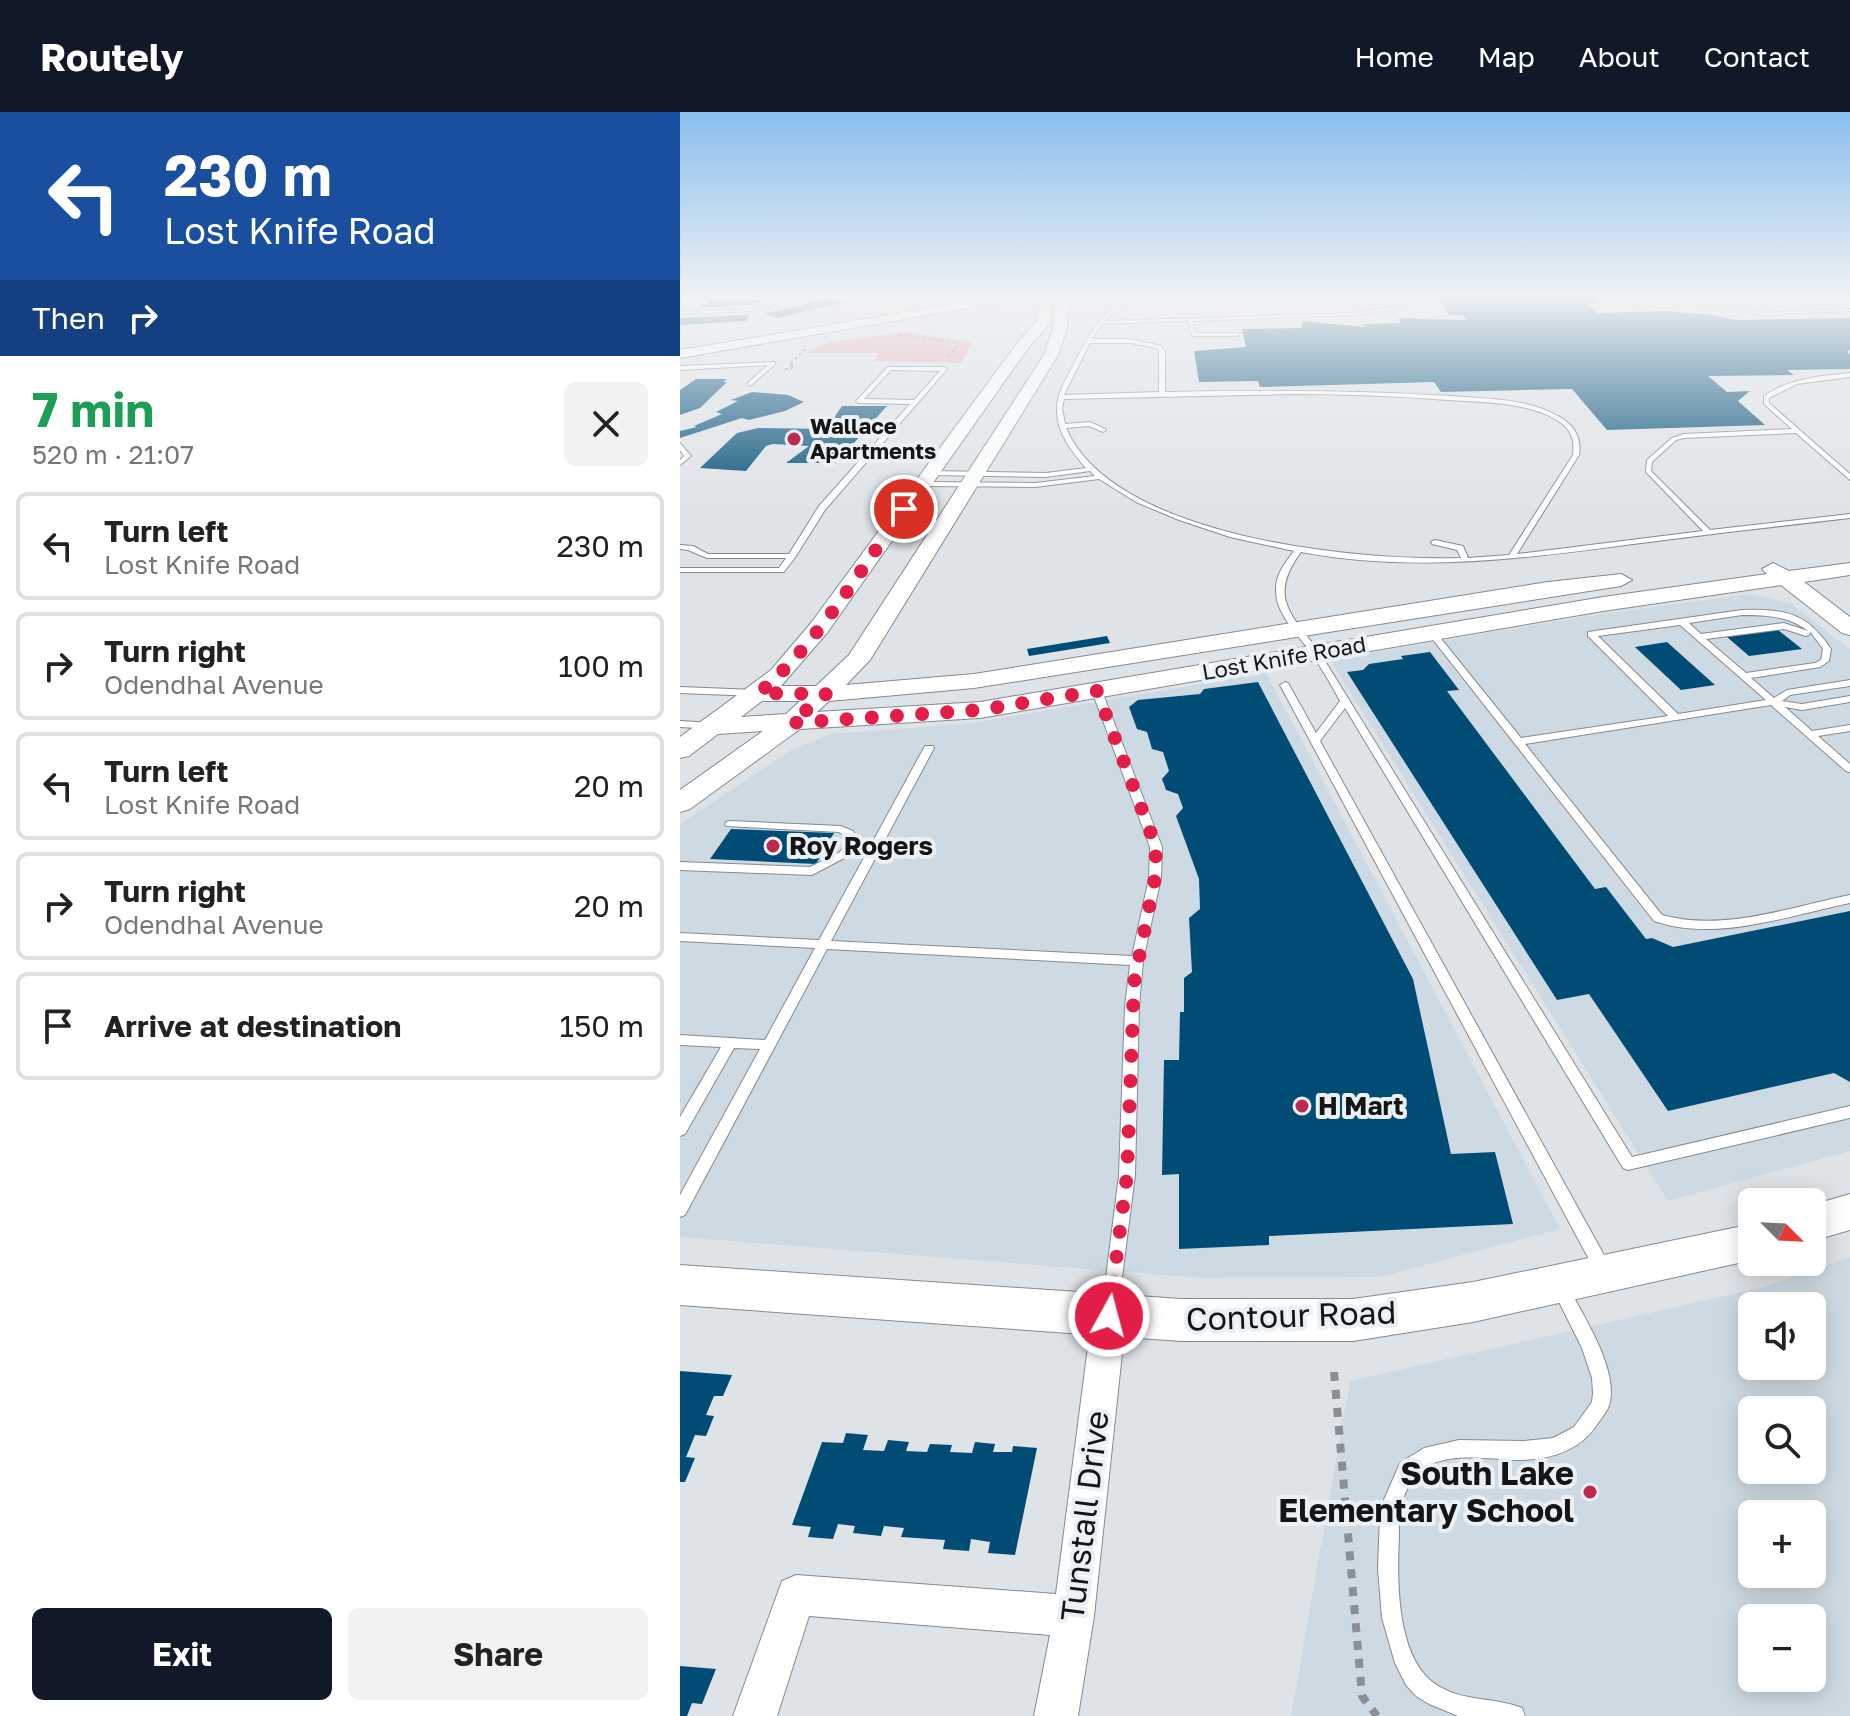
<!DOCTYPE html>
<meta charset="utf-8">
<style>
:root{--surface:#fff;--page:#f2f2f2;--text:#222;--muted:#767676;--line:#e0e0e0;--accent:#111827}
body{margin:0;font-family:"Golos Text",sans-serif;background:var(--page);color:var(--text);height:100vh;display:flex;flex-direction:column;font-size:30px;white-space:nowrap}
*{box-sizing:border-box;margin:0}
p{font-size:26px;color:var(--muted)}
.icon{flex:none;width:44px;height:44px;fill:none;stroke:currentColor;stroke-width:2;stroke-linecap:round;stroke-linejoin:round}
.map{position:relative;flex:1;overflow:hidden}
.panel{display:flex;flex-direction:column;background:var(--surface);width:680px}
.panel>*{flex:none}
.top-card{background:#1a4fa0;color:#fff;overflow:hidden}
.needle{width:52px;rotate:114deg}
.fabs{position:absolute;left:1058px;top:1076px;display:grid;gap:16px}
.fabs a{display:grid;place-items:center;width:88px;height:88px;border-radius:12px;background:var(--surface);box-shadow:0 4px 20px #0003;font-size:40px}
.pin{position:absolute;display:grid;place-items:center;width:68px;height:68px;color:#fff;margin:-34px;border:4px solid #fff;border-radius:50%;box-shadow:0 2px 8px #0007}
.me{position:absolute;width:88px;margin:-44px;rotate:7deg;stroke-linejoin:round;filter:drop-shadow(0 0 6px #0008)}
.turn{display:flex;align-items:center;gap:28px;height:168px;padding:0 32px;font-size:36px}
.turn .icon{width:104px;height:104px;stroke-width:2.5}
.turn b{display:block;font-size:56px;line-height:68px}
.then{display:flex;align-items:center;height:76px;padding:0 32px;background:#0003;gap:16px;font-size:30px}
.round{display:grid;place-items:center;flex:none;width:84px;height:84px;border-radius:12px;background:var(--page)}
.summary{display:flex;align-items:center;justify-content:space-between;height:136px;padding:0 32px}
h1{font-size:48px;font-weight:700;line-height:60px;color:#1e9e55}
.action{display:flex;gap:16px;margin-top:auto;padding:16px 32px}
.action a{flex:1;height:92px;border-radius:12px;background:var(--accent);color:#fff;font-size:32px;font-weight:700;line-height:92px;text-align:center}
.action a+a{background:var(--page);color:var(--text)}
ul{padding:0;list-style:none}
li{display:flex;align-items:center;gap:24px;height:108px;margin:0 16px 12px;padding:0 16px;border:4px solid var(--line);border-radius:12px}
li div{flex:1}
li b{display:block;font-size:30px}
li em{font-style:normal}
header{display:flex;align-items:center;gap:48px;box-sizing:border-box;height:112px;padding:0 40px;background:var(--accent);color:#fff}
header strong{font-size:38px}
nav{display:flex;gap:44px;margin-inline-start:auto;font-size:28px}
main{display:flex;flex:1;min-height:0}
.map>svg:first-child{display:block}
.built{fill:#cedae3;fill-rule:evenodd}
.green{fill:#eda3ab}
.building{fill:#004c75}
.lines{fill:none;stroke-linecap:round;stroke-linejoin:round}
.lane-casing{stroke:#858a8e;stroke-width:2}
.street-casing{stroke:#858a8e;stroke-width:2}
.secondary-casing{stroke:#858a8e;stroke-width:2}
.path-far1{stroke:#8b8f92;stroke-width:2;stroke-dasharray:3 3;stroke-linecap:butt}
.path{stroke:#8b8f92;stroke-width:8;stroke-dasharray:9 9;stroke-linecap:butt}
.lane{fill:#fff;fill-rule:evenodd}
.street{fill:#fff;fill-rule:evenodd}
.secondary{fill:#fff;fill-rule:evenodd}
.route{stroke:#e11d48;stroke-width:14;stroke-dasharray:0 25.2}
.poi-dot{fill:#bc2b4e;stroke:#ebf0f5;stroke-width:3}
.labels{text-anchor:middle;stroke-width:8;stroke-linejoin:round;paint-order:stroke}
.far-poi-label{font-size:22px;font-weight:bold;fill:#131516;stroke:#ebf0f5;text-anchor:start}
.far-street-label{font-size:22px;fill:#131516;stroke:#ebf0f5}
.poi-label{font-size:26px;font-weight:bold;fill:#131516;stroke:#ebf0f5;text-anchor:start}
.near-street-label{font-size:32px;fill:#131516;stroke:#ebf0f5}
.near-poi-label{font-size:32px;font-weight:bold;fill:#131516;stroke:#ebf0f5;text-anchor:end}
</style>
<header>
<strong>Routely</strong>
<nav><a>Home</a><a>Map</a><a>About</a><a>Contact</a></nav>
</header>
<main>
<section class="panel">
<div class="top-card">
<div class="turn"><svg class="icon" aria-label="left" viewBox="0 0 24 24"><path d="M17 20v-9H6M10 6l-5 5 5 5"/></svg><div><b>230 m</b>Lost Knife Road</div></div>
<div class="then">Then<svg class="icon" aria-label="right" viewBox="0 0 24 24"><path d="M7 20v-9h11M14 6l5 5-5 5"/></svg></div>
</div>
<div class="summary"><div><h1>7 min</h1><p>520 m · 21:07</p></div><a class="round"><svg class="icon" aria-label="close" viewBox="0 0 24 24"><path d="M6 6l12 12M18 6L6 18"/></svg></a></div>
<ul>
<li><svg class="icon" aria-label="left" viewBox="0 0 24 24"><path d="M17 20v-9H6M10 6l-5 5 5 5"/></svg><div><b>Turn left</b><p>Lost Knife Road</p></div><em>230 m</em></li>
<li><svg class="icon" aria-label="right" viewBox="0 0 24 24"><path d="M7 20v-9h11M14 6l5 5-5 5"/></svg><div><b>Turn right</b><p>Odendhal Avenue</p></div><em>100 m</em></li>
<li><svg class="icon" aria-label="left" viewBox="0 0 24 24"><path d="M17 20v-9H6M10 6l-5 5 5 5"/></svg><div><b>Turn left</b><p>Lost Knife Road</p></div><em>20 m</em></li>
<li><svg class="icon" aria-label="right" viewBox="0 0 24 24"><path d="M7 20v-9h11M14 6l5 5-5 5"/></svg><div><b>Turn right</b><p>Odendhal Avenue</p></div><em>20 m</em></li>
<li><svg class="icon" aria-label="arrive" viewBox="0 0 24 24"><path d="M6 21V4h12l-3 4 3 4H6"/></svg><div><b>Arrive at destination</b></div><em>150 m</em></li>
</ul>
<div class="action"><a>Exit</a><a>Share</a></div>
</section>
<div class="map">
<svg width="1170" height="1604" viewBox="0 0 1170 1604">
<rect width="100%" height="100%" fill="#dee3e7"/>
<g class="built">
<polygon points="1072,482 1110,491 1170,537 1170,1039 988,1089 650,548 920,502"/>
<polygon points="586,561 880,1117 700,1165 522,1166 0,1125 0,712 110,639 151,622 292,611"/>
<path d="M1170 1145V1604H611L670 1269 1084 1175ZM1072 1194H1132V1254H1072ZM1072 1298H1132V1358H1072ZM1072 1402H1132V1462H1072ZM1072 1506H1132V1566H1072Z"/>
</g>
<polygon class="green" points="225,220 293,230 281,251 194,249 199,241 126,241 148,230"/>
<g class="building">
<polygon points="758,184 911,184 920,191 907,191 917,201 986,199 1034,203 1056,208 1170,206 1170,238 1167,240 1170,242 1170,257 1107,258 1114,263 1028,264 1047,280 1070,279 1058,289 1085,313 927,318 892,277 761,280 754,270 580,275 578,269 519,270 514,239 566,235 562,217 622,216 622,209 685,215 683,212 720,211 719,206 786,208 783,203 769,203"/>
<polygon points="151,186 165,190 97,206 84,202"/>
<polygon points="30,188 85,188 71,193 19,196"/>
<polygon points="69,203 66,209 0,213 0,206"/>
<polygon points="16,267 47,267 43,270 47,270 20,296 0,303 0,278"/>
<polygon points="72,280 108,283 124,290 105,299 69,308 62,306 0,326 0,319 17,315 14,314 42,302 36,300 58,289 51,288"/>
<polygon points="162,294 207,294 156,351 106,351 129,334 93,332 86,334 66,359 20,356 57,321 78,316 146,317"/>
<polygon points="1098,518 1122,537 1069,544 1047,525"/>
<polygon points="427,524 430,531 349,544 347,537"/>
<polygon points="987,530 1035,573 1001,578 955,535"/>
<polygon points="750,540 779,578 767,579 915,777 926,775 966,827 972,826 993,835 1170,799 1170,970 1154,961 988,999 909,882 877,888 667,560 683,558 689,552 723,547 721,544"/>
<polygon points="578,570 733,867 771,1042 815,1040 833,1112 589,1124 589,1133 499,1137 499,1062 482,1063 484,948 499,948 500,900 504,900 504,866 512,860 509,806 520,797 519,767 496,704 503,696 498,682 486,678 482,667 489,659 483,640 472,637 467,620 457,617 449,595 458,588 520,582 524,577"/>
<polygon points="51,717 154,721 136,752 30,747"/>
<polygon points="0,1259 52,1263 43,1284 34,1284 26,1303 34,1304 26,1324 15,1323 6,1345 15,1346 5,1370 0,1370"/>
<polygon points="166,1321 188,1323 183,1338 204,1339 208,1328 229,1330 226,1339 247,1340 250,1332 272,1333 270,1340 292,1341 295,1330 315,1332 313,1340 332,1340 333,1334 357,1336 335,1443 308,1441 310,1430 291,1427 289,1439 263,1437 265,1428 221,1425 224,1416 204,1414 201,1424 173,1421 175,1414 158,1412 153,1427 128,1425 131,1415 112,1413 142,1330 163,1331"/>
<polygon points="0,1554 36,1557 22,1592 12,1591 7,1604 0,1604"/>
</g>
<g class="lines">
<defs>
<g id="lane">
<polygon points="99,184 104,184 101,191 71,199 0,202 0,200 71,197 97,189"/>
<path d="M448 184H454L441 193 425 209 674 201 713 195 735 184H742L716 197 674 203 512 209 516 221H560L558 224H512L508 209 422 212 412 227H451L481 234 485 240V280C580 278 675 278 771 284 805 287 847 286 878 304 893 312 902 325 899 343L837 442 1023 419 966 360 967 348 992 326 1004 322 1112 317 1084 292V284C1110 266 1140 264 1170 261V265L1117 272 1089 286V291L1170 362V368L1116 321 1004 326 996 328 972 350 971 359 1030 418 1170 402V406C1098 414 1025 423 953 432 842 447 733 461 621 440 587 486 612 503 640 541L952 1045 1170 994V1006L948 1058 943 1056 665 596 640 629 930 1154 932 1159 930 1164 924 1166 918 1164 600 573 605 570 608 571 636 621 660 589C652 574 643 559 634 545 621 525 596 504 596 479 595 463 605 451 614 439L550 425 499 408 456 390 419 367 355 375 242 374 239 372 242 370 355 371 415 364 410 359 366 365 250 363 247 361 250 359 366 361 406 356C391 339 376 319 377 296 377 283 383 273 389 261 405 230 418 203 448 184ZM410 231H451L477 236 479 240V280L384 283ZM615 282C666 282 717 284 768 288 802 290 853 290 881 311 892 319 895 330 893 343L829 443 788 446 783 434 755 428 751 430 752 432 777 438 781 446C676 449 433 426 386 316L409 314 423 320 426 318 425 317 410 310 385 312 382 296 384 287Z"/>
<polygon points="976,184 989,184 1080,201 1170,197 1170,199 1080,203"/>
<polygon points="95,250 95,252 70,274 68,271 88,253 0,258 0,254"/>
<path d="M208 255H264L267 257 145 398 116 444 104 460H0V456H99L106 446H27L8 438 0 437V433L13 434 28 442H109L139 394 230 292 179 291 176 289ZM211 258 260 259 234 288 184 287Z"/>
<polygon points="0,331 11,344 0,353 0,348 4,344 0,338"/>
<path d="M1062 498C1105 497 1126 500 1151 537L1149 549 1140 555 1071 566 1094 586 1107 578 1170 568V574L1110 583 1102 589 1122 592 1170 584V590L1122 598 1105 595 1132 619 1170 613V619L1138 624 1170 652V660L1166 659 1091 593 845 632 982 803C1043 820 1110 795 1170 783V791C1117 802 1052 824 998 815 990 814 982 811 974 809L747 520 754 518 841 626 988 604 908 524V520ZM1062 503C1087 503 1108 504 1128 519L1104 511 1021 522 1009 511ZM1000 513 1086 588 998 602 918 524ZM1104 517 1126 524 1129 523 1130 520 1132 522 1143 537 1141 548 1135 551 1066 561 1026 527Z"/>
<polygon points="0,575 76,578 81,581 76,584 0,581"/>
<polygon points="417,576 422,579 482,735 481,766 463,849 459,894 455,1063 438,1197 436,1202 430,1205 424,1202 422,1197 439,1063 445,894 450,853 147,837 5,1103 0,1105 0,1083 80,937 54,936 5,1022 0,1024 0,1005 41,935 0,933 0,923 85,928 135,836 0,829 0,821 139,828 245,634 253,634 254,636 151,829 452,844 469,766 470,735 412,579"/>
<polygon points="0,609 33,611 38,614 33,617 0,615"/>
<polygon points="50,709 161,714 173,719 179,729 168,744 132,763 0,758 0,750 130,755 160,740 167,729 164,723 159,720 46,714 45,712 46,710"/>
<path d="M880 1169 886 1171C902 1202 940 1258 929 1294 926 1301 920 1308 916 1314 899 1339 871 1347 842 1348 816 1348 776 1340 752 1352 736 1360 725 1376 721 1394 718 1404 719 1414 719 1424 717 1466 716 1538 750 1568 777 1591 812 1584 842 1596L845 1604H778L749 1592 736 1584 726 1573 715 1551 702 1506 698 1457 700 1403 703 1390 720 1351 744 1336 779 1328 843 1329 873 1326 894 1315 912 1290 913 1281 912 1266 902 1236 872 1176 874 1171Z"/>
</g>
<polygon id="street" points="429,1189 441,1193 446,1204 414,1504 398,1604 354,1604 370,1523 129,1504 97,1604 53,1604 102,1469 116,1463 376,1482 412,1204 417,1193"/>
<g id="secondary">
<polygon points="324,184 356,184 0,246 0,238"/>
<path d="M360 184H372L370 211 348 236 147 521 101 574H136L169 543 364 243 373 216 377 184H389L387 216 378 243 190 548 166 573 294 562 868 470 941 462 952 468 941 474 294 576 149 589 137 600 300 590 923 485 1087 462 1082 457 1093 451 1109 459 1170 451V463L1124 470 1170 505V523L1162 521 1101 473 923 499 300 606 120 617 10 697 0 700V678L83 619 38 622 9 644 0 646V625L91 558 131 511 338 230 356 210ZM82 589H120L106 602 61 605Z"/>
<polygon points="1170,1082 1170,1118 1132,1129 1132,1093"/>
<polygon points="1072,1112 1072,1148 793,1210 673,1229 501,1229 0,1193 0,1153 501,1187 673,1187 793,1170"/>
</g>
</defs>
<use href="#lane" class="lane-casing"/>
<use href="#street" class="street-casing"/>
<use href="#secondary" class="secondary-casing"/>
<g class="path-far1">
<polyline points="219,223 275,230 276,236 267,247"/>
<polyline points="105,257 111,257 114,253 109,253 126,237"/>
</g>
<polyline class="path" points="654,1260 682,1584 697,1604"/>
<use href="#lane" class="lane"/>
<use href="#street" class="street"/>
<use href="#secondary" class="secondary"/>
</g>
<linearGradient id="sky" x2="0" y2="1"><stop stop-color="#89beed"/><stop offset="0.45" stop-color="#f0f2f4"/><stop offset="1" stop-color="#f0f2f4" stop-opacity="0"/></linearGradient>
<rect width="1170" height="409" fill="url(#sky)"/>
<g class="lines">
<path class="route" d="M224 397C179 460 138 531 79 581L146 582 111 611 300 598 417 579 476 735 475 766 454 871 447 1063 429 1204"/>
</g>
<g class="poi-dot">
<circle cx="114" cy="327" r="8"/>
<circle cx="93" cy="734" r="8"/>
<circle cx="622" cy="994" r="8"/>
<circle cx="910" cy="1380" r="8"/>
</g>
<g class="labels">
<g class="far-poi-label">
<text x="130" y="322">Wallace<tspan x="130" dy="25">Apartments</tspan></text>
</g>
<g class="far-street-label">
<text transform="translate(604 546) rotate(-10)" y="8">Lost Knife Road</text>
</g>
<g class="poi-label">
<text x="109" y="743">Roy Rogers</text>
<text x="638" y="1003">H Mart</text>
</g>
<g class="near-street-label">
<text transform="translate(611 1204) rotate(-2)" y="11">Contour Road</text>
<text transform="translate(405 1404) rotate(-83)" y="11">Tunstall Drive</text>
</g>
<g class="near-poi-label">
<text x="894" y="1373">South Lake<tspan x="894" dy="37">Elementary School</tspan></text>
</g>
</g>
</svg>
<div class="fabs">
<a><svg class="needle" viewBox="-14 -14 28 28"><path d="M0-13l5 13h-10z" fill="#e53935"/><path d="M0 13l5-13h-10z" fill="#767676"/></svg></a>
<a><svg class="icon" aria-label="sound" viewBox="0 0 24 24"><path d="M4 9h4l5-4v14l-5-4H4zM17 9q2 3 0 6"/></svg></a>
<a><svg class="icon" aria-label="search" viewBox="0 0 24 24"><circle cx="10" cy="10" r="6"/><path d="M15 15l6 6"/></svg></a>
<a>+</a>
<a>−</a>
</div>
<div class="pin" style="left:224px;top:397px;background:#d93025"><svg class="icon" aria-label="arrive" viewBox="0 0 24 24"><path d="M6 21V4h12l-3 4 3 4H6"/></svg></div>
<svg class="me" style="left:429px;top:1204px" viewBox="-20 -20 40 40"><circle r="17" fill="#e11d48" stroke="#fff" stroke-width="3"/><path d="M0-11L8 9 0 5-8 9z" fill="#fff"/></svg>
</div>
</main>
